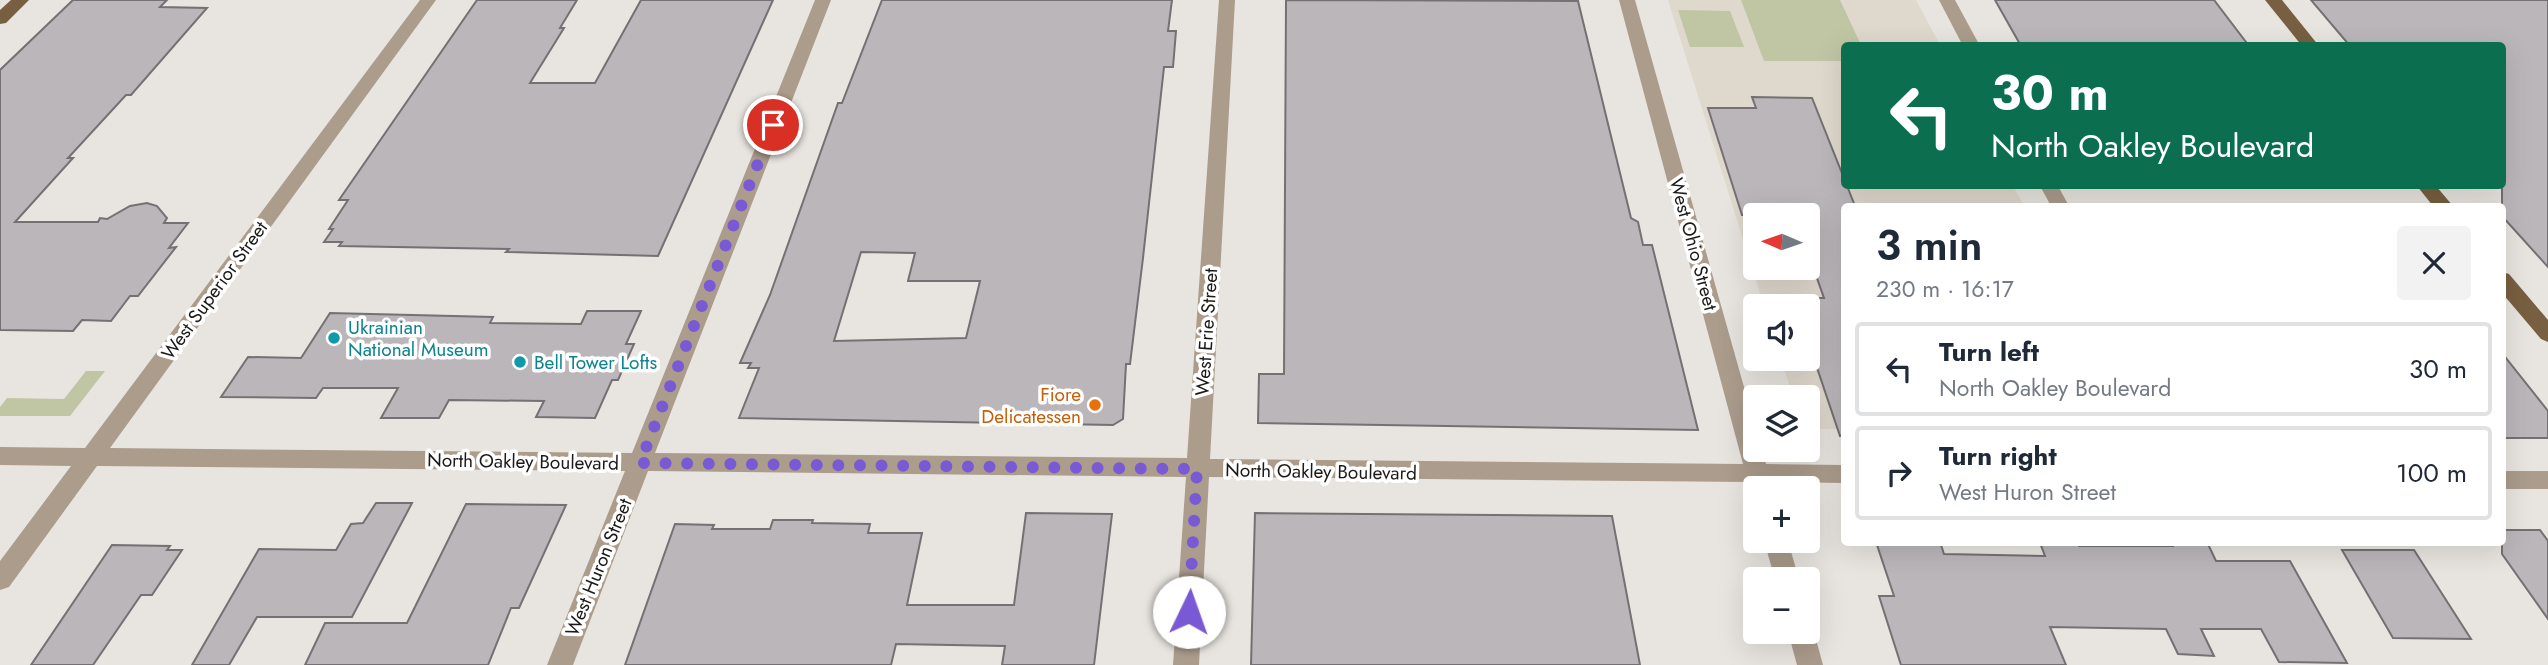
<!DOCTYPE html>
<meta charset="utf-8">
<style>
:root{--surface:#fff;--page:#f2f2f3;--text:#1f2937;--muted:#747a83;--line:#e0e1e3}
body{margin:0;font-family:Jost,sans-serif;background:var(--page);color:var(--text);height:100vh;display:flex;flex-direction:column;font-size:26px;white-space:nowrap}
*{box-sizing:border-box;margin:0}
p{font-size:23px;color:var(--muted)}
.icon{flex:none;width:38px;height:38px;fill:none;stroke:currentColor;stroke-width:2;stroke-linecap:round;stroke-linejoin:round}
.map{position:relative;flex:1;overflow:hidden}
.drawer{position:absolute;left:1841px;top:203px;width:665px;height:343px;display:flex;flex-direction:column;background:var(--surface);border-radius:7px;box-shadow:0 7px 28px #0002}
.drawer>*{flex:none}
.banner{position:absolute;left:1841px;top:42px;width:665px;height:147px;border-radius:7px;box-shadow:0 7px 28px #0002;background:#0b6e4f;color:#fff;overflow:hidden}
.needle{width:46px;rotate:272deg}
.controls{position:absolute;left:1743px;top:203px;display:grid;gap:14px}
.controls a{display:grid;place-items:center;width:77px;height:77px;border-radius:7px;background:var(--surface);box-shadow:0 7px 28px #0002;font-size:35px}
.pin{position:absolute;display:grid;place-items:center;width:60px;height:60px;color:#fff;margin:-30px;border:4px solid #fff;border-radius:50%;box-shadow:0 2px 7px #0007}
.me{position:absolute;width:77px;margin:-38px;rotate:3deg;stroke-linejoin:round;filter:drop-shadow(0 0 5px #0008)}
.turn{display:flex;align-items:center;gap:24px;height:147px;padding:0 35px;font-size:32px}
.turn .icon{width:91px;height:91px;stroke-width:2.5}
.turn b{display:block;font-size:49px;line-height:60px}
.round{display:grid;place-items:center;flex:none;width:74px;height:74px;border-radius:7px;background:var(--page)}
.overview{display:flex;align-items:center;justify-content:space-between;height:119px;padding:0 35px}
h1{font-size:42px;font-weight:600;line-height:52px}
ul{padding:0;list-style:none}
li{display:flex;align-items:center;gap:21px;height:94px;margin:0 14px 10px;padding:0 21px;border:4px solid var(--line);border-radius:7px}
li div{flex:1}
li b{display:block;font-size:26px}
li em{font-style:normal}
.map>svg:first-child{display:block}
.built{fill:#dfd8cd;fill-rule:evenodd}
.green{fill:#c0c6a4}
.building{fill:#bab6ba;stroke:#747073;stroke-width:2;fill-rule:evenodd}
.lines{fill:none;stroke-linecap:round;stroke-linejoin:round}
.minor{fill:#ab9c8c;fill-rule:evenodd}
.major{fill:#795f41;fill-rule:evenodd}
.route{stroke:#7a5ad4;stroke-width:12;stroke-dasharray:0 21.6}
.culture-dot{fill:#0f9aa8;stroke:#fff;stroke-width:2.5}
.food-dot{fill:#e8710a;stroke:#fff;stroke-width:2.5}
.labels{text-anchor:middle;stroke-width:7;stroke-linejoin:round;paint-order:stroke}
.street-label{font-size:19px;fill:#1b1a18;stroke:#fff}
.culture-label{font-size:19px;fill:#0d838f;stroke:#fff;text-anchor:start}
.food-label{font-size:19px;fill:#c56008;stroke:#fff;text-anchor:end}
</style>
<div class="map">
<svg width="2548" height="665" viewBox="0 0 2548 665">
<rect width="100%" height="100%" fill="#e8e5e0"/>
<path class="built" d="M1668 0H1916L1940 45 1844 46V186H2013L2024 206H1844V429H1808V397H1793L1781 359H1808V306H1764ZM1755 215H1808V268H1755Z"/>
<g class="green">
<polygon points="1741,0 1840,0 1861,45 1844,46 1844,61 1764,61"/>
<polygon points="1678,10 1730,11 1744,47 1690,47"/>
<polygon points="86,371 105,371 70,416 0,416 0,407 7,398 64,399"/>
</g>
<g class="building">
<polygon points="73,0 167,0 160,7 207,8 131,95 126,95 68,158 73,158 15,222 98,222 100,218 107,219 130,206 147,203 157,206 167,218 164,223 188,223 169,248 176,247 138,296 130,296 111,321 82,320 73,331 0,330 0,70"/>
<polygon points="477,0 577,0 560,28 564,28 530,83 595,83 641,0 773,0 658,256 506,252 509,249 339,246 342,242 324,242 333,229 329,229 348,200 339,200"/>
<path d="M882 0H1172L1168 31H1176L1173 67H1164L1143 258 1130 364H1126L1123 419 1113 425 739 418 759 368H748L751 363H740L770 295 838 103H842ZM861 252 915 253 908 281H980L966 338 834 341Z"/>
<polygon points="1286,0 1578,1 1631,218 1638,222 1643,245 1652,245 1698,430 1258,423 1259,374 1284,374"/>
<polygon points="1995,0 2214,0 2249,46 2021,46"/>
<polygon points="2311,0 2548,0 2548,267 2502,216 2502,46 2350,46"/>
<polygon points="1752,97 1812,98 1855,206 1844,206 1844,435 1840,436 1808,341 1808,298 1824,298 1808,253 1808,215 1742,215 1708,108 1756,108"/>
<polygon points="587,311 641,311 626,344 634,344 618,380 612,380 595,418 536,417 544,401 449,400 439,418 381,418 398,388 323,388 316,398 221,397 248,357 301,358 330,313 493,317 490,323 581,324"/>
<polygon points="2502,353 2548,411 2548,438 2502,438"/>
<polygon points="376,503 412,503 352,617 257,617 229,665 192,665 259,549 336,550 351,524 363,523"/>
<polygon points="466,504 566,505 519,608 511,608 488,665 305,665 325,623 407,623"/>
<polygon points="1026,513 1112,514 1094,665 1002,665 1005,646 896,644 891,665 625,665 675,524 714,525 712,529 770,529 773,520 813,520 812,523 870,524 868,533 922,533 907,605 1014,605"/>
<polygon points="1255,513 1612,516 1640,665 1251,665"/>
<polygon points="2502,530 2540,530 2548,541 2548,619 2502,554"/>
<polygon points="1876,542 1940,542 1944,554 2045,556 2040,543 2078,544 2079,546 2173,546 2172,542 2207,542 2216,561 2290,561 2347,663 2279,662 2261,629 2201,629 2214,656 2178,654 2166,629 2050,627 2066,665 1901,665 1879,596 1894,596"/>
<polygon points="112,545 170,546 167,550 182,550 152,595 141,595 93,665 31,665"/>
<polygon points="2342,550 2414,550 2471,639 2393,638"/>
</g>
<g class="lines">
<g class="minor">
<polygon points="420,0 436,0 110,448 632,453 815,0 831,0 655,453 1187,458 1219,0 1235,0 1210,459 1743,464 1619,0 1635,0 1755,426 1755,450 1762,450 1766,464 1844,465 1844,483 1771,482 1772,488 1755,488 1755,494 1748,482 1209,477 1199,665 1173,665 1186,477 648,471 573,665 547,665 625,471 97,466 9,587 0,590 0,561 71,466 0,465 0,447 85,448"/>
<polygon points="1939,0 1955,0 1980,46 1963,46"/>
<polygon points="2040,186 2058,186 2069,206 2051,206"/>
<rect x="2502" y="471" width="46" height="18"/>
<polygon points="1764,541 1788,541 1799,579 1775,579"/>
<polygon points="1808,623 1814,632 1823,665 1797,665 1788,632 1808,632"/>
</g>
<g class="major">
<polygon points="11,0 29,0 6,23 0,24 0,10"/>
<polygon points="2265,0 2282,0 2319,46 2302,46"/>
<polygon points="2417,186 2436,186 2453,206 2433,206"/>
<polygon points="2502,272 2509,274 2548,320 2548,342 2541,339 2502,293"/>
</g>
</g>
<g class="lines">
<polyline class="route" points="773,125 640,463 1197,469 1189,612"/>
</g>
<g class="culture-dot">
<circle cx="334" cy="338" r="7"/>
<circle cx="520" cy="362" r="7"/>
</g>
<circle class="food-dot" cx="1095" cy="405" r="7"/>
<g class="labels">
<g class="street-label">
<text transform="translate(1694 244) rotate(75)" y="7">West Ohio Street</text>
<text transform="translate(214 290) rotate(-54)" y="7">West Superior Street</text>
<text transform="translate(1206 332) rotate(-86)" y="7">West Erie Street</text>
<text transform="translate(523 461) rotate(1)" y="7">North Oakley Boulevard</text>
<text transform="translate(1321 471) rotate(1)" y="7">North Oakley Boulevard</text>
<text transform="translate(598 567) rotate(-68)" y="7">West Huron Street</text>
</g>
<g class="culture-label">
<text x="348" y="334">Ukrainian<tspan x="348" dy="22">National Museum</tspan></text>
<text x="534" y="369">Bell Tower Lofts</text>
</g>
<g class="food-label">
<text x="1081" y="401">Fiore<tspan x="1081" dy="22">Delicatessen</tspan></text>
</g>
</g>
</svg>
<div class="controls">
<a><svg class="needle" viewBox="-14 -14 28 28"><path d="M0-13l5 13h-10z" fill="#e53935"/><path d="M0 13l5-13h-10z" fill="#747a83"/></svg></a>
<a><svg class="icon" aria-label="sound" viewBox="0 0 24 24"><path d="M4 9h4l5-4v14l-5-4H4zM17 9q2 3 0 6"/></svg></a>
<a><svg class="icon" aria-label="layers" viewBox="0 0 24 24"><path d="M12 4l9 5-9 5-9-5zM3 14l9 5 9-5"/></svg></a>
<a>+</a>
<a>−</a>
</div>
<div class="pin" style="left:773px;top:125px;background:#d93025"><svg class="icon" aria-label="arrive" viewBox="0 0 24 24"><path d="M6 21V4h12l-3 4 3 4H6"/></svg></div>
<svg class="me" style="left:1189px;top:612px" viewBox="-20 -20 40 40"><circle r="19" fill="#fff"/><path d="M0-13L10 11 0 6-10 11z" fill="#7a5ad4"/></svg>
<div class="banner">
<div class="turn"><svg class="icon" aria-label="left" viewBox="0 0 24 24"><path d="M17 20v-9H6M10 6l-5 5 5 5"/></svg><div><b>30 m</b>North Oakley Boulevard</div></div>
</div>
<section class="drawer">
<div class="overview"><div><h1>3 min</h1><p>230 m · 16:17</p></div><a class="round"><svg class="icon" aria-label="close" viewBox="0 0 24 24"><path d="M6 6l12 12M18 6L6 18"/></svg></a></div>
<ul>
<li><svg class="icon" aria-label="left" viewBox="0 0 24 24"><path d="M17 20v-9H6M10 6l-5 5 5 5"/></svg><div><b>Turn left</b><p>North Oakley Boulevard</p></div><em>30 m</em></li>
<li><svg class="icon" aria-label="right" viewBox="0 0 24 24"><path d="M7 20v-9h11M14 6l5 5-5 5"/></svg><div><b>Turn right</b><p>West Huron Street</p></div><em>100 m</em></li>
</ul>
</section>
</div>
